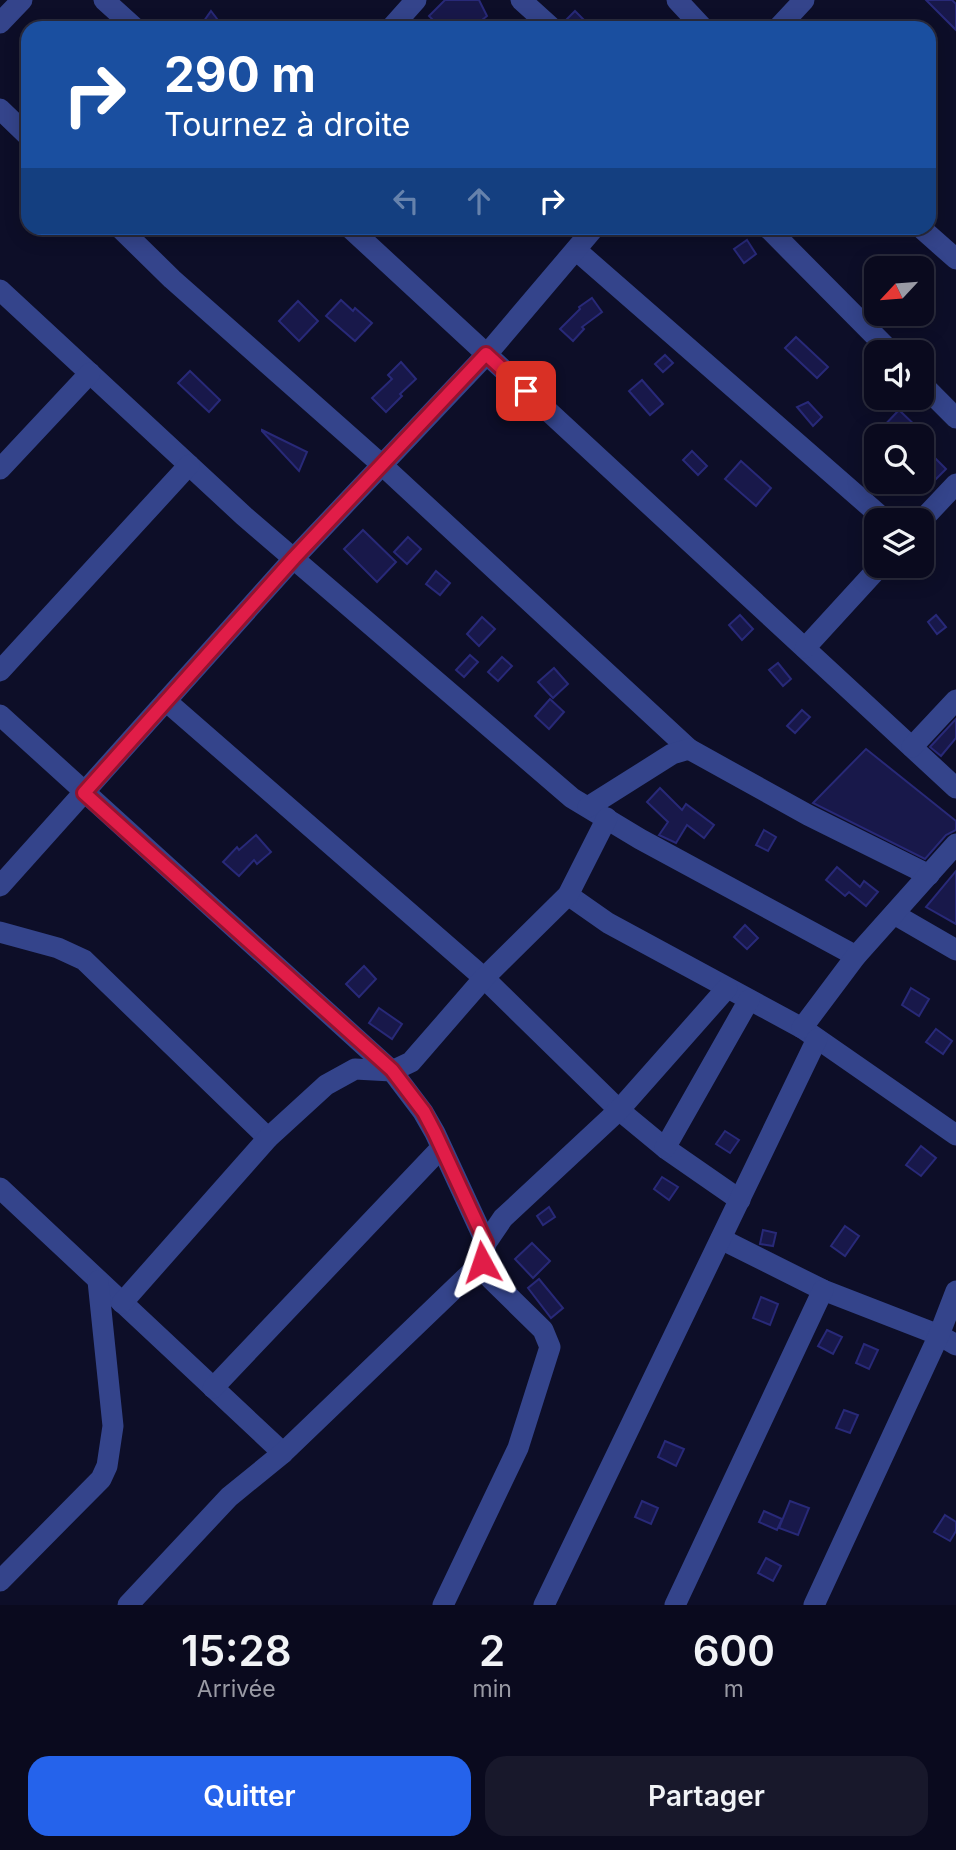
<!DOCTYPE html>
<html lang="fr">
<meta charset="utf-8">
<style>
:root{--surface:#0a0a1e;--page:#18182b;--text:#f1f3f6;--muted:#999aa4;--line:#2a2b3c;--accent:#2563eb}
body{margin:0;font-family:Inter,sans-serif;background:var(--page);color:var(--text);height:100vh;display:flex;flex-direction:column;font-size:26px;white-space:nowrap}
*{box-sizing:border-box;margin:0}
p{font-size:23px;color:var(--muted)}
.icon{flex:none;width:38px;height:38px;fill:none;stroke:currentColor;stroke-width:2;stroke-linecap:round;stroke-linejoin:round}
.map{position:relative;height:1605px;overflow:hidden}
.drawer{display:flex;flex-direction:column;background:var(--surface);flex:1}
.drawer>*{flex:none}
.top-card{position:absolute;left:21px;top:21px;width:915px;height:214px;border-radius:21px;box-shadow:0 4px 18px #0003,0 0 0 2px var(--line);background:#1a4fa0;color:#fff;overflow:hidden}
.needle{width:46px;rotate:244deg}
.controls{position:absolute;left:864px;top:256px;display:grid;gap:14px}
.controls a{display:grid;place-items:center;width:70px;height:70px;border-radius:14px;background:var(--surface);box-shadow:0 4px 18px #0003,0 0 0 2px var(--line);font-size:35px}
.pin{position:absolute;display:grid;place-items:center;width:60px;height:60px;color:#fff;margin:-30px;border-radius:14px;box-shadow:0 4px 10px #0006}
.me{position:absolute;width:77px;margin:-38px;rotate:355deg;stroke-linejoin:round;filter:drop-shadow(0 0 5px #0008)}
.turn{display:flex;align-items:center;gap:24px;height:147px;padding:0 28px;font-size:32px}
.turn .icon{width:91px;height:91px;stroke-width:2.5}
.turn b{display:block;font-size:49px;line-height:60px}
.lanes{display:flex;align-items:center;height:66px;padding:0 28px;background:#0003;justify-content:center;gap:35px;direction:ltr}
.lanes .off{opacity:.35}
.eta{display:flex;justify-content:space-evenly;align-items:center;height:119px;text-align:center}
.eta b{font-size:42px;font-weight:600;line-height:49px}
.action{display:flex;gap:14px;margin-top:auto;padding:14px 28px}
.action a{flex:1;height:80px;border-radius:21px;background:var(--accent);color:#fff;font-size:28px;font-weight:600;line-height:80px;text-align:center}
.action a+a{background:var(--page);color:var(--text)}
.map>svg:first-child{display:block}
.building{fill:#18184a;stroke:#282978;stroke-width:2}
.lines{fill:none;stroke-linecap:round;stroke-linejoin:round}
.minor{stroke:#34448b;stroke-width:21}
.route-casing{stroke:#92132f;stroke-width:18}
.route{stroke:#e11d48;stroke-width:12}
</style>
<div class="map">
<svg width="956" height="1605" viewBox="0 0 956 1605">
<rect width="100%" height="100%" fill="#0d0e28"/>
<g class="building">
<polygon points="445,0 479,0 487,16 472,28 441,28 429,16"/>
<polygon points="926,0 952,0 956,4 956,30"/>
<polygon points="211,11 224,28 199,28"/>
<polygon points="575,11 585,21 577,28 567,19"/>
<polygon points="747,240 756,254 744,263 734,249"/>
<polygon points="592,298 602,312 582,327 584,329 573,341 560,329 580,309 579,307"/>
<polygon points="341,300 353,311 355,308 372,323 355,341 326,316"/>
<polygon points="298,301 318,321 299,341 279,321"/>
<polygon points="796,337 828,367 817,378 785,348"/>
<polygon points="665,355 673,363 663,372 655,364"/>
<polygon points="401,362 416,379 400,394 402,396 386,412 372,398 392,379 388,375"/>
<polygon points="190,371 220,400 209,412 178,383"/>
<polygon points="642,380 663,404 650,415 629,391"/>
<polygon points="808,402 822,417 813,426 797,407"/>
<polygon points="899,410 919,429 913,436 886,436 880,430"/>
<polygon points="262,430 307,452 299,471 262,431"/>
<polygon points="922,445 946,469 931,484 922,474"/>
<polygon points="692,451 707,466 698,475 683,460"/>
<polygon points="741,461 771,488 756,506 725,479"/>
<polygon points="363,530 396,562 377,582 344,549"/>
<polygon points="408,537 421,549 407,564 394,552"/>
<polygon points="436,571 450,583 440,595 426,584"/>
<polygon points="740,615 753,629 742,640 729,625"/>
<polygon points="936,615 946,627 937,634 928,622"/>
<polygon points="482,617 495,629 479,646 467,634"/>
<polygon points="470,655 478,662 464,677 456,670"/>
<polygon points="502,657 512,666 498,681 488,672"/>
<polygon points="778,663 791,679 783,686 769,670"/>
<polygon points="554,668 568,684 553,698 538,682"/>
<polygon points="550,699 564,712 549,729 535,716"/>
<polygon points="802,710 810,717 795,733 787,726"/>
<polygon points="956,719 956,738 941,756 930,747"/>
<polygon points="866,749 956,821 956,830 946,835 925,859 813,803"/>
<polygon points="660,788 682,810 686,804 714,825 704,838 687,825 676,843 659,835 668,822 647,802"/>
<polygon points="764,830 776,837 768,851 756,845"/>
<polygon points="256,835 271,852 257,864 254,860 239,876 223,862 237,847 239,850"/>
<polygon points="837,867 860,887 864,881 878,892 866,906 849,892 845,896 826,880"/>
<polygon points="956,871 956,924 926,907"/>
<polygon points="745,925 758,938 747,949 734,937"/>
<polygon points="364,966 376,979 359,997 346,984"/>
<polygon points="911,988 929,999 919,1016 902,1005"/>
<polygon points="379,1008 402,1024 392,1039 369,1023"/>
<polygon points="936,1029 952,1041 943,1054 926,1042"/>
<polygon points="725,1131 739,1140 730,1153 716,1144"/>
<polygon points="921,1146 936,1158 921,1176 906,1165"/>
<polygon points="662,1177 678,1187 669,1200 654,1189"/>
<polygon points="549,1207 555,1217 543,1225 537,1216"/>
<polygon points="845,1226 859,1236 845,1256 831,1246"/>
<polygon points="763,1230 776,1233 773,1246 760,1244"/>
<polygon points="532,1243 550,1261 533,1278 515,1259"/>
<polygon points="539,1279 563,1308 551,1318 528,1288"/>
<polygon points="761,1297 778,1304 770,1325 753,1318"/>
<polygon points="827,1330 842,1337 833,1354 818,1346"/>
<polygon points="864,1344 878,1350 869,1369 856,1363"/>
<polygon points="844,1410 858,1415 850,1433 836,1428"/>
<polygon points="665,1441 684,1449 676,1466 658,1457"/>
<polygon points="642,1501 658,1508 651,1524 635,1517"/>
<polygon points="790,1501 809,1508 798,1535 779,1528"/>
<polygon points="764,1511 782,1519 777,1530 759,1522"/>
<polygon points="945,1515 956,1522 956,1531 950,1541 934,1532"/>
<polygon points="766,1558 781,1566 773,1581 758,1573"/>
</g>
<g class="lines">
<g class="minor">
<polyline points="104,0 135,28"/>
<polyline points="521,0 552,28"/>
<polyline points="677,0 703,28"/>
<polyline points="0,23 22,0"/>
<polyline points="391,28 416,0"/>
<polyline points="778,28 804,0"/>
<polyline points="0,109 28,136"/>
<polyline points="120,228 172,279 382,465 689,749"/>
<polyline points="350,228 956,788"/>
<polyline points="768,228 891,352"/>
<polyline points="921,228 956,259"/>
<polyline points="576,250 885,520"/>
<polyline points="0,290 244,516 572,798 640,839 856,956"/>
<polyline points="922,384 956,418"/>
<polyline points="0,469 90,373"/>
<polyline points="922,520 956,484"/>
<polyline points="805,648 881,565"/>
<polyline points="0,671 189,465"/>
<polyline points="166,701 484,978 619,1110 665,1148 740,1200"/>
<polyline points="0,715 392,1071 423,1112 435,1133 486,1243"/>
<polyline points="912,747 956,700"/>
<polyline points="588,807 672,754 689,749 808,815 929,875"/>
<polyline points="0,886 294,558 487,354 594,228"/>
<polyline points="568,895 608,923 802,1028 956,1135"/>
<polyline points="894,914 956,950"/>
<polyline points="0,932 58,948 84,960 268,1138"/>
<polyline points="802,1028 856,956 956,844"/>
<polyline points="665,1148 749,1000"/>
<polyline points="0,1188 283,1453"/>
<polyline points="721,1239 823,1290 939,1335 956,1345"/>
<polyline points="122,1303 268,1138 326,1085 355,1069 392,1071 411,1062 484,978 568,895 607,818"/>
<polyline points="213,1388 441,1148"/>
<polyline points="0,1581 101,1479 107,1466 113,1426 98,1281"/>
<polyline points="128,1605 229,1497 283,1453 482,1262"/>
<polyline points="443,1605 518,1448 550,1347 543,1330 491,1279 482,1262 486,1243 503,1218 619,1110 727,988"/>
<polyline points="544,1605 817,1039"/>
<polyline points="675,1605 823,1290"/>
<polyline points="814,1605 939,1335 956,1291"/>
</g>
</g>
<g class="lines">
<defs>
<polyline id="route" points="482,1262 486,1243 435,1133 424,1112 392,1070 84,793 294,558 486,354 526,391"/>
</defs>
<use href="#route" class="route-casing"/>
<use href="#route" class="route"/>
</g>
</svg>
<div class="controls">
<a><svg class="needle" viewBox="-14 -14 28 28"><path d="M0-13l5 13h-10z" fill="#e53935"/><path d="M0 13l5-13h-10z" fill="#999aa4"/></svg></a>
<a><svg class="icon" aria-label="sound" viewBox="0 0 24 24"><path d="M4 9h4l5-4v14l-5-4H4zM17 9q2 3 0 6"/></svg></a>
<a><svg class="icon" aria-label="search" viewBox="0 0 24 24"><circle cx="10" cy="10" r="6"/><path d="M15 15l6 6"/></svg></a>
<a><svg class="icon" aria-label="layers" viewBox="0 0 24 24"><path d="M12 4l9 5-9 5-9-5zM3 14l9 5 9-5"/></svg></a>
</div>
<div class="pin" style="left:526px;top:391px;background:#d93025"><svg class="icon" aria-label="arrive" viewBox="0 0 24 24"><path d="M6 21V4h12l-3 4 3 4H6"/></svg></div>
<svg class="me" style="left:482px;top:1262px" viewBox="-20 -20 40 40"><path d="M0-17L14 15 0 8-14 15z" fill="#e11d48" stroke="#fff" stroke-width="4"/></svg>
<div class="top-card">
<div class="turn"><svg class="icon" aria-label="right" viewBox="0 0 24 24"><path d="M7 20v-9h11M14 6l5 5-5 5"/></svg><div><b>290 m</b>Tournez à droite</div></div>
<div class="lanes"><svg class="icon off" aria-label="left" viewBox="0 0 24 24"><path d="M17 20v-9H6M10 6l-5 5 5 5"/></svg><svg class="icon off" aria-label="ahead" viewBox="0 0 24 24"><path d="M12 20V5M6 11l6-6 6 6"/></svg><svg class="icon" aria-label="right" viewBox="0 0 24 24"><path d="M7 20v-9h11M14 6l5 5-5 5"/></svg></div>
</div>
</div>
<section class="drawer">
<div class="eta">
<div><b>15:28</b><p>Arrivée</p></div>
<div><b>2</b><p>min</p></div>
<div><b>600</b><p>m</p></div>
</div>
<div class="action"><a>Quitter</a><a>Partager</a></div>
</section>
